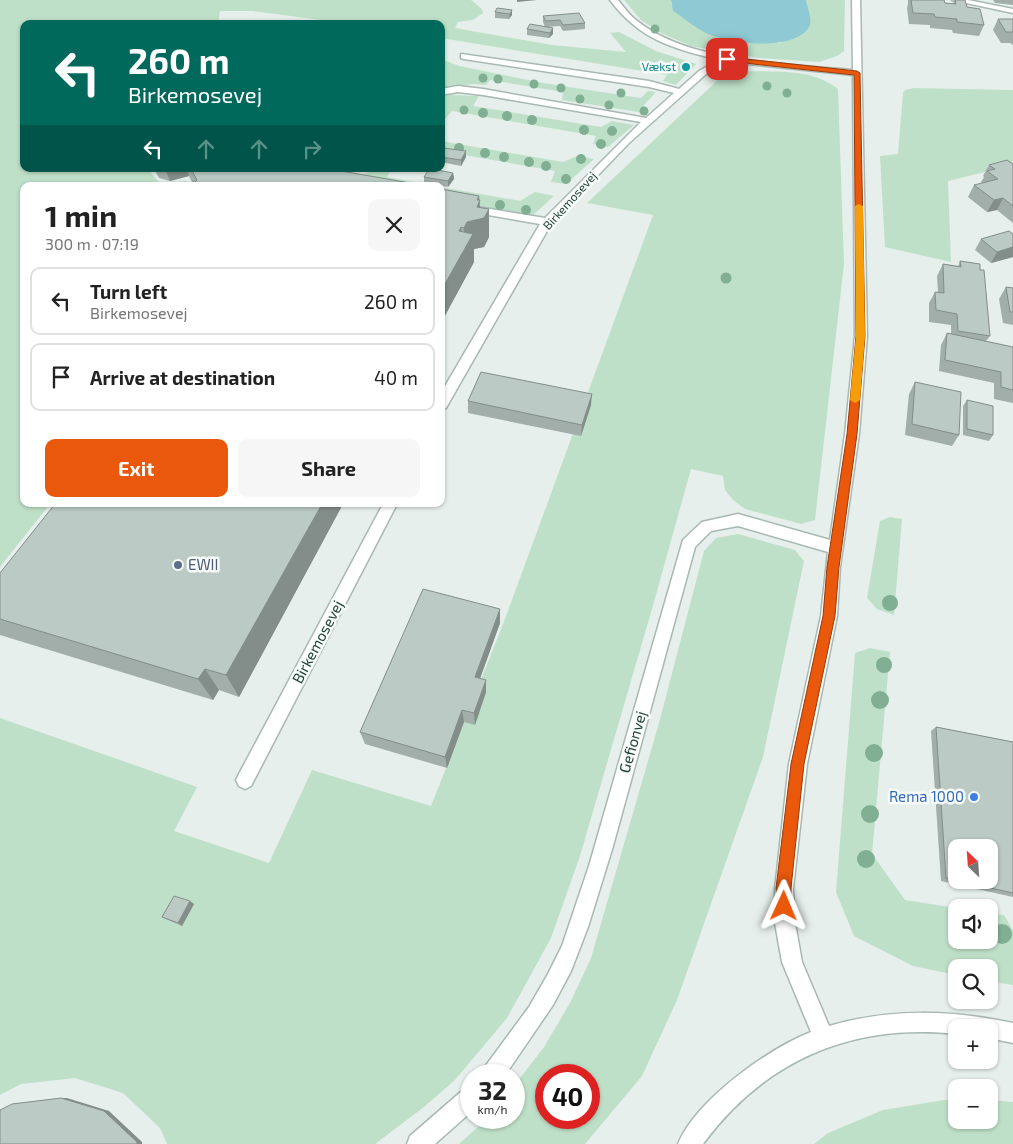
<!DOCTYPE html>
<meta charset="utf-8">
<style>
:root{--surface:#fff;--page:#f6f6f6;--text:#222;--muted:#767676;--line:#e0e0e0;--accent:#ea580c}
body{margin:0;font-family:"Exo 2",sans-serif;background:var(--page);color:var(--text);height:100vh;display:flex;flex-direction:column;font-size:19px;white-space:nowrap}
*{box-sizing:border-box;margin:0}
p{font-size:16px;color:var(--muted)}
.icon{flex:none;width:28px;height:28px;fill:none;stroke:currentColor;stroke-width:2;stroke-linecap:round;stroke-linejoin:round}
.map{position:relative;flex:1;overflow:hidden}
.panel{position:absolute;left:20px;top:182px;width:425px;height:325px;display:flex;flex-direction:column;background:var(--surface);border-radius:10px;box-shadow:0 1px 4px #0004}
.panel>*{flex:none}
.hud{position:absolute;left:20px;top:20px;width:425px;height:152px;border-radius:10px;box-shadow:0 1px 4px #0004;background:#00695c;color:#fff;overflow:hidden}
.needle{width:32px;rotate:335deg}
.fabs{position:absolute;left:948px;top:839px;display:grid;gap:10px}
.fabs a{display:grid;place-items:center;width:50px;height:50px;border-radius:10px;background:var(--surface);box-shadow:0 1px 4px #0004;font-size:25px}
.speed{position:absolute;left:460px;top:1064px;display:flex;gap:10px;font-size:25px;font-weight:700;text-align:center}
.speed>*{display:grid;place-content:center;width:65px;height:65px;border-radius:50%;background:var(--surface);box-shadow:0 1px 4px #0004;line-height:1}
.speed small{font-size:12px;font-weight:400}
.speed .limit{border:8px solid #d22;background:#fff;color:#111}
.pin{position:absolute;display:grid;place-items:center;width:42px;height:42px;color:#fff;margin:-21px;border-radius:10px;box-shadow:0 2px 8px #0006}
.me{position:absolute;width:55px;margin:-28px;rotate:1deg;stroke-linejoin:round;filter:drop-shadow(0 0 4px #0008)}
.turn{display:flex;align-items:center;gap:18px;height:105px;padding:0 25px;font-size:22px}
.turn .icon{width:65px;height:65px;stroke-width:2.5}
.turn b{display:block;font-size:35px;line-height:42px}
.lanes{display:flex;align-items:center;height:48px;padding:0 25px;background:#0003;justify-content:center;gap:25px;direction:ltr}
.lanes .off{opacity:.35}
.round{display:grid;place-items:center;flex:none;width:52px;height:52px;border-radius:10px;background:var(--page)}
.headline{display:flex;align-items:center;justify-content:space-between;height:85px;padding:0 25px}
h1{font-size:30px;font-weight:700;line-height:38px}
.primary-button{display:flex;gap:10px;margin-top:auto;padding:10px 25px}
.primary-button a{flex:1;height:58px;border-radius:10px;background:var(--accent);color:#fff;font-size:20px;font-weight:700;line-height:58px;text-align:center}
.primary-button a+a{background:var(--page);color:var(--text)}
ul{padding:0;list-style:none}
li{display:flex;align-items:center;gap:15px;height:68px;margin:0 10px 8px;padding:0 15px;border:2px solid var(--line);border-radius:10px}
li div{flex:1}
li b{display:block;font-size:19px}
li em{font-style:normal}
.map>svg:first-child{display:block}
.green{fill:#bfe0c8;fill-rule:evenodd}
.water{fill:#8ec9d4}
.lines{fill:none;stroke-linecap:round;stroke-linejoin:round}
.minor-casing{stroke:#a8b8b2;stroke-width:3}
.minor{fill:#fff;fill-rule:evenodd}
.tree{fill:#80af93}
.wall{fill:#a1aea9}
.shaded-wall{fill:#838d89}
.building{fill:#bbcac4;stroke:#838d89;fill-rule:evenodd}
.route{fill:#ea580c;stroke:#983908}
.slow{fill:#f59e0b}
.culture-dot{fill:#0f9aa8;stroke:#f7fbf9;stroke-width:2}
.service-dot{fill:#5c6f8a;stroke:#f7fbf9;stroke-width:2}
.shop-dot{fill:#3f7fe0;stroke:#f7fbf9;stroke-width:2}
.labels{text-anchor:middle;stroke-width:5;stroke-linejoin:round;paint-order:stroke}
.far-culture-label{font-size:12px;fill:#0d838f;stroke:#f7fbf9;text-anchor:end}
.far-street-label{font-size:12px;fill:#24423a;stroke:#f7fbf9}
.service-label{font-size:15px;fill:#4e5e75;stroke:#f7fbf9;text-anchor:start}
.street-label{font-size:15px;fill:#24423a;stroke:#f7fbf9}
.shop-label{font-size:15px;fill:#366cbe;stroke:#f7fbf9;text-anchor:end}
</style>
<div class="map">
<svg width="1013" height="1144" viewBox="0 0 1013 1144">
<rect width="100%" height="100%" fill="#e6efeb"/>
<g class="green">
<polygon points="0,0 471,0 482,9 483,13 473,20 458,22 455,28 552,45 626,52 610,33 619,32 656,51 696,64 676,85 663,81 667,75 441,38 441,24 352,24 253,11 220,11 218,24 24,24 24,169 148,169 162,186 186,181 189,186 24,186 24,504 50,504 0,567"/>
<polygon points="624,0 671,0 671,4 717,37 740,42 779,43 804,32 810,22 806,0 845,0 844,51 837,56 819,62 758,58 691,46 661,33 641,20"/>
<polygon points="441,59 459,66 543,83 641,98 648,91 656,92 644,105 645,113 562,100 563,92 490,80 486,85 474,84 441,88"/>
<path d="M751 71C781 72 813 69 838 89L844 264 815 520 801 524 745 509 733 500 725 490 723 476 691 469 654 602 580 856 551 938 507 1018 455 1080 424 1107 375 1144H167L160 1128 123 1093 75 1078 21 1084 0 1095V718L197 787 174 831 269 863 312 770 431 806 505 619 653 215 587 203 720 78Z"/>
<polygon points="914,88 1013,90 1013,165 948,181 951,262 885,247 880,156 898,154 903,93 905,90"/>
<polygon points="452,95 479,96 473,106 601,127 612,121 634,125 608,147 593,144 596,136 452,111 445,119 441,119 441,96"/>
<polygon points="441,141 563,162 577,156 594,159 566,184 551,182 555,171 441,151"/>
<polygon points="380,169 391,170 387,177 436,186 366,186 357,176"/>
<polygon points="441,187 520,201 535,192 554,196 532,216 441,200"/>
<polygon points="890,517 902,519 894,615 877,609 867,598 880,521"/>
<path d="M738 534 795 550 804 561 763 757 677 1000 642 1076 585 1144H459L488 1118H514V1086L544 1047 570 1003 591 958 659 723 704 551 716 538ZM546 1075H589V1118H546Z"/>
<polygon points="870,648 890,652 872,854 905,900 956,908 956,940 989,940 989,913 1004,915 1013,930 1013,985 989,981 989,968 956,968 956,975 913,966 854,936 836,892 855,653"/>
<polygon points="944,1100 956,1100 956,1120 989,1120 989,1100 1013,1102 1013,1144 814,1144 828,1133 883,1110"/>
</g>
<path class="water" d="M671 0H806C807 7 813 20 809 27 794 52 728 44 706 33 694 27 684 18 673 11Z"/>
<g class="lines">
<defs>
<g id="minor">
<path d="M610 0H618C624 7 629 15 636 20 688 63 787 64 853 70L852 0H860L867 336 859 434 840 567 837 616 807 764 793 889 795 923 802 962 829 1026C891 1008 951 1010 1013 1023V1043L989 1038V1028H956V1034C852 1023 765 1060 703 1144H678C696 1100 768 1049 811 1032L782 962 775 923V889L789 764 821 616 828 552 738 526 711 531 695 547 613 846 588 927 571 971 553 1005 510 1068 505 1075H480L484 1068 529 1007 548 974 562 946 589 866 683 540 702 522 738 514 830 540 845 434 855 336 853 75 729 62 705 75 629 143 551 224 446 408 441 410V393L540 224 441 207V201L545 218 641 122 483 95 458 92 441 95V89L458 86 483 89 646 118 674 93 649 87 464 59 461 58V54L649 81 679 89 699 71 719 60C672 48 640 40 610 0Z"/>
<polygon points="952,0 968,0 1013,9 1013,13"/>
<polygon points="383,504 397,504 251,786 245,789 239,786 236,780 239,774"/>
<polygon points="471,1087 471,1112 435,1144 407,1144 410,1136 463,1090"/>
</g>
</defs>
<use href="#minor" class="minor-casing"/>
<use href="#minor" class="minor"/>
</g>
<g class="tree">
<circle cx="655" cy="29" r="4.5"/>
<circle cx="483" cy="78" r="4.5"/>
<circle cx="498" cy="79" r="4.5"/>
<circle cx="534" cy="84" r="4.5"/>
<circle cx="767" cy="86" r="4.5"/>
<circle cx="561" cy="88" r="4.5"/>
<circle cx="621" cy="93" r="4.5"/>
<circle cx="787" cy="93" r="4.5"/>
<circle cx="580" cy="99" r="4.5"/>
<circle cx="609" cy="105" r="4.5"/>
<circle cx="464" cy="110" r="4.5"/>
<circle cx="644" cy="111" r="4.5"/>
<circle cx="483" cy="113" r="5"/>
<circle cx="507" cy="116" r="5"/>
<circle cx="532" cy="120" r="5"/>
<circle cx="584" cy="130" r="5"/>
<circle cx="612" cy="131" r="5"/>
<circle cx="601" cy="144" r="5"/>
<circle cx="459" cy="148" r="5"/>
<circle cx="485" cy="153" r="5"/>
<circle cx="504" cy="157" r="5"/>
<circle cx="581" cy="159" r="5"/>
<circle cx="529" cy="162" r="5"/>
<circle cx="546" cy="166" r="5"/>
<circle cx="566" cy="179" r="5"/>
<circle cx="500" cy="205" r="5"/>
<circle cx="526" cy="210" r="5"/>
<circle cx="726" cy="278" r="5.5"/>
<circle cx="890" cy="603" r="8"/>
<circle cx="884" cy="665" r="8"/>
<circle cx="880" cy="700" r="9"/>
<circle cx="874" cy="753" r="9"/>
<circle cx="870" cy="814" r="9"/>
<circle cx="866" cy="859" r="9"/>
<circle cx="1002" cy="934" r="10"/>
</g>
<g class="wall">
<polygon points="908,0 944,0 945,3 953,4 954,0 965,0 967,7 984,25 979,36 953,33 952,30 930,28 930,25 909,24 907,8 908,4"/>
<polygon points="993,0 1013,0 1013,5 995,3"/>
<polygon points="512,10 512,15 509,19 495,18 495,12"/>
<polygon points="543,16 585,23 585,29 563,31 560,26 546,27 553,28 553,34 549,38 527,35 527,29 545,27 543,22"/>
<polygon points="998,19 1013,19 1013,45 1010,43 1001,43 993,30"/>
<polygon points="441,150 466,151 466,157 461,166 441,162"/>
<polygon points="1013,164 1013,223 997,210 987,212 968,197 974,185 982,183 981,182 984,177 983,176 989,165"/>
<polygon points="154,169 330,169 193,184 189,176 170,181 159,178"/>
<polygon points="453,173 454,179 448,187 424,183 424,177"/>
<polygon points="441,189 479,196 480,207 489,237 484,247 474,249 474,262 441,323"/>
<polygon points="1013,234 1013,257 991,263 975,250 981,239"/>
<polygon points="960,261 990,336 986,341 1013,347 1013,403 994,399 994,383 939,371 941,345 947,333 951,334 951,325 929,322 929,303 935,292 938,292 937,276 943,264 958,266"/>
<polygon points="1006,287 1013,288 1013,325 1003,323 999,299"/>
<polygon points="915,382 959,435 952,446 905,435 909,394"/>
<polygon points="967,400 993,435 989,441 963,435 963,406"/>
<polygon points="468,401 591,405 581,436 468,413"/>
<polygon points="343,504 239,697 219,690 213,700 0,635 0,573"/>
<polygon points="500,609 500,623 480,678 486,692 475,725 464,722 447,768 365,744 360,732"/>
<polygon points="936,727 1013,742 1013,897 941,881 931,731"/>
<polygon points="194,904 182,926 166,919 162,917"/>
</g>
<g class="shaded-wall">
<polygon points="517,0 537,0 517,2"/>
<polygon points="512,10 512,15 509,19 510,14"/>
<polygon points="553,28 553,34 549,38 550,33"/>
<polygon points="466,151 466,157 461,166 461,160"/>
<polygon points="165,169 187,169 189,176 170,181"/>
<polygon points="453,173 454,179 448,187 448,181"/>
<polygon points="479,196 481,219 489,209 489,237 484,247 474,249 474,262 441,323 441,291 459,231 461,227 463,253 465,248 464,228"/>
<polygon points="1003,198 997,210 987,212 994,200"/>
<polygon points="1013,247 1013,257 991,263 997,252"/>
<polygon points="592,394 591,405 581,436 582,425"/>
<polygon points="322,504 343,504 239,697 226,675"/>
<polygon points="500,609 500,623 476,690 475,677"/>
<polygon points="205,669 219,690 213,700 198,679"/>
<polygon points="486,680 486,692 475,725 474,713"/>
<polygon points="462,710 464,722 447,768 445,757"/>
<polygon points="190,901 194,904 182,926 178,923"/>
<polygon points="61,1098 67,1098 109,1111 142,1142 142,1144 137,1144"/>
</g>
<g class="building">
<polygon points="911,0 944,0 945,3 956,4 955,0 965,0 967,7 980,9 984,25 957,22 957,19 935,17 934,14 913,13"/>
<polygon points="497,8 512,10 510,14 495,12"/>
<polygon points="579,13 585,23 563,25 560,20 546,21 543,16"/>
<polygon points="998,19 1013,19 1013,32 1006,32"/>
<polygon points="530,24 553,28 550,33 527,29"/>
<polygon points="443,148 466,151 461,160 441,157 441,150"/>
<polygon points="1007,160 1013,164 1013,206 1003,198 994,200 974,185 998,179 987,171 995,169 989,165"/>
<polygon points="191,169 330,169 427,186 191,186 197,180"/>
<polygon points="429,169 432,169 453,173 448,181 424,177"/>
<polygon points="441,189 479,196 477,200 480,200 477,207 489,209 484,218 467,222 464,228 461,227 459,231 473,234 441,291"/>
<polygon points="1009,231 1013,234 1013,247 997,252 981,239"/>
<polygon points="960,261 980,264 980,270 984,270 990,336 958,331 957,314 936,310 935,292 944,293 943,264 961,267"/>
<polygon points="1006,287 1013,288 1013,312 1010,312"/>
<polygon points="947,333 1013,347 1013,390 1001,387 1001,372 945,360"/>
<polygon points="481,372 592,394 582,425 468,401"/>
<polygon points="915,382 961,392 959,435 912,424"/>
<polygon points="967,400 993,406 993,435 967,429"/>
<polygon points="55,504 322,504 226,675 205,669 198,679 0,619 0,573"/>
<polygon points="423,589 500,609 475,677 486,680 474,713 462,710 445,757 360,732"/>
<path d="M936 727 1013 742V893L946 878ZM956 848H989V880H956Z"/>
<polygon points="174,896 190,901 178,923 162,917"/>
<polygon points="61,1098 104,1111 137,1142 137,1144 0,1144 0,1110 12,1104"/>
</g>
<polygon class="route" points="727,57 857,71 860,73 865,336 857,434 839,567 835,616 804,764 791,888 791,906 789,911 784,913 779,911 777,906 776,888 791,764 823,616 827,567 847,434 856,336 854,75 725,61 724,59"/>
<polygon class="slow" points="859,204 863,206 865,336 860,400 855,403 850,400 856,336 855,206"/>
<circle class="culture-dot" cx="686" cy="67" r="5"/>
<circle class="service-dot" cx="178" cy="565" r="5"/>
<circle class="shop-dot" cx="974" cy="797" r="5"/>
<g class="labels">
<g class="far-culture-label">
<text x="676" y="71">Vækst</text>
</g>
<g class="far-street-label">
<text transform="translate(570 201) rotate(-48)" y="4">Birkemosevej</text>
</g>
<g class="service-label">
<text x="188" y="570">EWII</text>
</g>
<g class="street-label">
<text transform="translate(318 642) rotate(-62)" y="5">Birkemosevej</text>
<text transform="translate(633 742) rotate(-74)" y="5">Gefionvej</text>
</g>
<g class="shop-label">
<text x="964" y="802">Rema 1000</text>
</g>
</g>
</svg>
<div class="fabs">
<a><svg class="needle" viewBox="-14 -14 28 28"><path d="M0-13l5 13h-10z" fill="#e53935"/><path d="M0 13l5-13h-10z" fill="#767676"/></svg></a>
<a><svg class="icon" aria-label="sound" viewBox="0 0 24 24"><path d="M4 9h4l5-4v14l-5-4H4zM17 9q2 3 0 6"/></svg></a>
<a><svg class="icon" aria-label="search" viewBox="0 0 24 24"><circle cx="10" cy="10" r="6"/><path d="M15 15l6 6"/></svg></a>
<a>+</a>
<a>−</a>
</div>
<div class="speed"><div>32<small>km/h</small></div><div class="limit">40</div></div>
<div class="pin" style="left:727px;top:59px;background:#d93025"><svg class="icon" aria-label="arrive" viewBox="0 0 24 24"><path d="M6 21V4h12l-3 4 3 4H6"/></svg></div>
<svg class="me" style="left:784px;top:906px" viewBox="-20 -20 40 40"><path d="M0-17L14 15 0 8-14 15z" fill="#ea580c" stroke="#fff" stroke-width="4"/></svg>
<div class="hud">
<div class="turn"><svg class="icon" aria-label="left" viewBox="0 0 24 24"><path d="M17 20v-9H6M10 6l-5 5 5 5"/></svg><div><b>260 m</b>Birkemosevej</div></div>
<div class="lanes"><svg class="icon" aria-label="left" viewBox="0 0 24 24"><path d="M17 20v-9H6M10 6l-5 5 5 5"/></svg><svg class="icon off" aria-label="ahead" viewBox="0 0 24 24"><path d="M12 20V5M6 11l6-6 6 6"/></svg><svg class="icon off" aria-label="ahead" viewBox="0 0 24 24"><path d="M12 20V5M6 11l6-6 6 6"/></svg><svg class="icon off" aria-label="right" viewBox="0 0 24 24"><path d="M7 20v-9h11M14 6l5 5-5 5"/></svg></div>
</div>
<section class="panel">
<div class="headline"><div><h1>1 min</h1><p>300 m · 07:19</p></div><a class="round"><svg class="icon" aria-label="close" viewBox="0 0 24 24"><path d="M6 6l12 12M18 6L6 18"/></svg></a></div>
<ul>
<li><svg class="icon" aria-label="left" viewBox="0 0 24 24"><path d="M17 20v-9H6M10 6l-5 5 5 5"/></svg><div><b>Turn left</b><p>Birkemosevej</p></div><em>260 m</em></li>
<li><svg class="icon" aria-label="arrive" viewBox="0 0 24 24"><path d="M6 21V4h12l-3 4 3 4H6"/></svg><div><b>Arrive at destination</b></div><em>40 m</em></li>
</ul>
<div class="primary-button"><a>Exit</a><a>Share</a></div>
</section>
</div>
